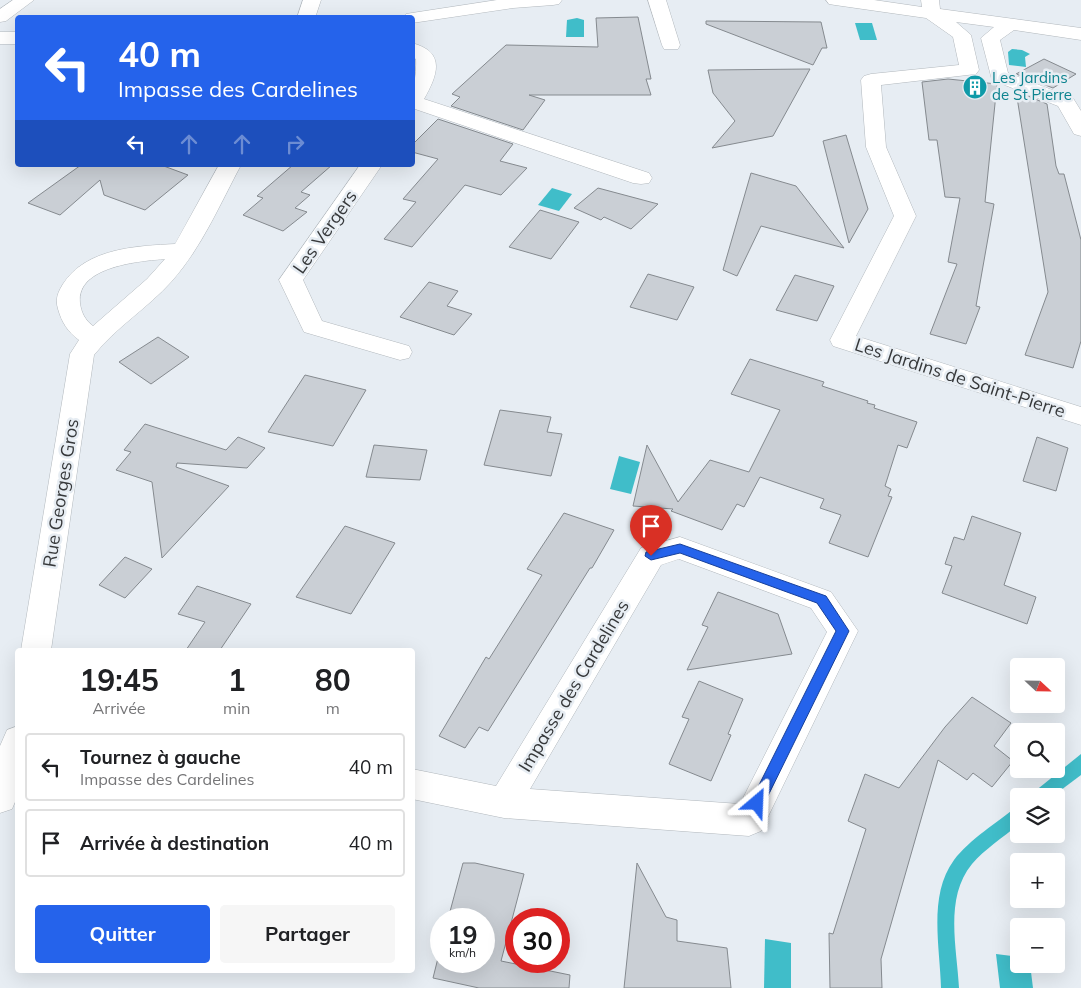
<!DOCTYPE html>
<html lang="fr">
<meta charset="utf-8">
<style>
:root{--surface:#fff;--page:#f6f6f6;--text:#202124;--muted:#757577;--line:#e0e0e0;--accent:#2563eb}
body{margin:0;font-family:Mulish,sans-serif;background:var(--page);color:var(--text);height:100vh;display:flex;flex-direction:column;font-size:19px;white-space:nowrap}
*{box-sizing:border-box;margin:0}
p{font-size:16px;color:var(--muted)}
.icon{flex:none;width:28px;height:28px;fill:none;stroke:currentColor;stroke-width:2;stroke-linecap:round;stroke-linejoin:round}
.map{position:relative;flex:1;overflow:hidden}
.drawer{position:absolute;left:15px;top:648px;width:400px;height:325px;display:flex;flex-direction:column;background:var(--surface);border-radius:5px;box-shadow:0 5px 20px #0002}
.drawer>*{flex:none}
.top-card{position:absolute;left:15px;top:15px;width:400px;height:152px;border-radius:5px;box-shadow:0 5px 20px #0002;background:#2563eb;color:#fff;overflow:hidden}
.needle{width:32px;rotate:112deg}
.controls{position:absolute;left:1010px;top:658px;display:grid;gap:10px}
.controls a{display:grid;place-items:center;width:55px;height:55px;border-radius:5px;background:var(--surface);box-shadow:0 5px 20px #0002;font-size:25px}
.speed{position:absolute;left:430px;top:908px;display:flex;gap:10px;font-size:25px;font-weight:700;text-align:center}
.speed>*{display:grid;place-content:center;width:65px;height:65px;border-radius:50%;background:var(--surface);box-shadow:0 5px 20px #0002;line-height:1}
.speed small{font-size:12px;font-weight:400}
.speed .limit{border:8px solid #d22;background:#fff;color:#111}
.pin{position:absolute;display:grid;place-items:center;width:42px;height:42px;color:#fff;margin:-51px -21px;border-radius:50% 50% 50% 0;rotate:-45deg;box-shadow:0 0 5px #0007}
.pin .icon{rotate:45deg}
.me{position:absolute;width:55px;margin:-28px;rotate:26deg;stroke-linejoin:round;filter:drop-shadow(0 0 4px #0008)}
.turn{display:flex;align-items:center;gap:18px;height:105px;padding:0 20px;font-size:22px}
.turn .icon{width:65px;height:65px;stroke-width:2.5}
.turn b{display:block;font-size:35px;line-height:42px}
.lanes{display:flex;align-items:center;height:48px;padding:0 20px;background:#0003;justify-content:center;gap:25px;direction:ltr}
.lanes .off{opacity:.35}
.eta{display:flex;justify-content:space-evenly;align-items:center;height:85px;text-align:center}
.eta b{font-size:30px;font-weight:700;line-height:35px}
.action{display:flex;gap:10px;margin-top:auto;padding:10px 20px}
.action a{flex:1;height:58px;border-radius:5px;background:var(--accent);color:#fff;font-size:20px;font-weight:700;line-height:58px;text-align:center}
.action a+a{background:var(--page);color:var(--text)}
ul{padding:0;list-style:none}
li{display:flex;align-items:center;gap:15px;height:68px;margin:0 10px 8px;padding:0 10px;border:2px solid var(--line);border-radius:5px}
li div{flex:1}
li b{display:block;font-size:19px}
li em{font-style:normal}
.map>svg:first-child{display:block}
.water{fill:#40bdc9}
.building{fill:#cacfd5;stroke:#858a8f}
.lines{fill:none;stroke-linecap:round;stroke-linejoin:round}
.street-casing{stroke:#b2b8bd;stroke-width:1}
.street{fill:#fff;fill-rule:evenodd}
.route{fill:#2563eb;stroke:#184099}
.labels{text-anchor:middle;stroke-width:5;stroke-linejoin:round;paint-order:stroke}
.far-culture-label{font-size:15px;fill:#0d838f;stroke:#e7edf3;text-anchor:start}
.street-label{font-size:18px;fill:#36383a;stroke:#e7edf3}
</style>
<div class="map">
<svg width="1081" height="988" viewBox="0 0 1081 988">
<rect width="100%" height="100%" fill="#e7edf3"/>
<g class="water">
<polygon points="577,18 584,20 584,37 566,37 567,20"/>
<polygon points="855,23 872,23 877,40 860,40"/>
<polygon points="1012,49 1022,50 1030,54 1025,57 1026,67 1009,65 1008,52"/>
<polygon points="552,188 572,194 559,211 538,205"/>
<polygon points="619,456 640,462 631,494 610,489"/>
<polygon points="1081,754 1081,775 1053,796 1029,796"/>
<path d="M1019 805V824C1004 837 985 849 972 864 944 898 957 948 959 988H941C940 947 928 895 954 860 969 840 999 821 1019 805Z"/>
<polygon points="765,939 791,943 791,988 764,988"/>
<polygon points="996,954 1019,957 1019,964 1030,964 1033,988 1000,988"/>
</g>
<g class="building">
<polygon points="638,17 651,79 646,79 651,95 529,95 545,100 523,130 451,106 460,97 452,94 506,45 598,47 596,18"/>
<polygon points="706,21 821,22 827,48 822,48 813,65 706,24"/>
<polygon points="1044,59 1076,74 1053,88 1016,74"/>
<polygon points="810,69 773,136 712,148 735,121 713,93 708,70"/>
<polygon points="948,79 997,84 985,202 994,204 976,306 980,307 966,344 930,334 957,264 948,262 960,198 945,197 937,140 929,140 922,82"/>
<polygon points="1016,91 1047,104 1056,166 1059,174 1064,174 1081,240 1081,341 1073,368 1025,355 1048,292"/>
<polygon points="438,119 513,144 500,161 527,168 501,195 465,185 412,247 384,239 416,202 403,199 438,159 412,152 412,145"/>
<polygon points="846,135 868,209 849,243 823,141"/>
<polygon points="81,165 161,165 188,175 145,210 104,195 100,180 60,215 28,203"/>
<polygon points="293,165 332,165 301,192 310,195 295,208 307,212 283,231 243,215 263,198 257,196"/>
<polygon points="751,173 796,186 844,248 761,226 737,276 723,270"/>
<polygon points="598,188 658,204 631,229 604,217 601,220 574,208"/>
<polygon points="540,210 579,222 551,259 509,247"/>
<polygon points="648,274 694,287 677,320 630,307"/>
<polygon points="795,275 834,286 817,321 776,310"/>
<polygon points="429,282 458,291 447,306 472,314 454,335 400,317"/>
<polygon points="158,337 189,357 151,384 119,362"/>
<polygon points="750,359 824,382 822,386 868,401 867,403 875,405 874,408 917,422 907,448 898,445 885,486 891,489 888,496 892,497 868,557 829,543 841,515 820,508 824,499 760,477 744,507 737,504 722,530 671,511 673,509 633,506 647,445 678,502 710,460 749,472 780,410 731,394"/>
<polygon points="305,375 366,390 333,446 268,432"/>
<polygon points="500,410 551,417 547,432 562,434 551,476 484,465"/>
<polygon points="145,424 226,450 238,437 265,448 247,468 177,463 176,467 229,486 162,558 152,482 116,470 131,452 124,450"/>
<polygon points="1037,437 1068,448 1056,491 1023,481"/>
<polygon points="374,445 427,450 420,480 366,477"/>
<polygon points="564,513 614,530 592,568 590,568 488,731 479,727 465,748 439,736 486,657 489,659 542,575 527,569"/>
<polygon points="972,516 1021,533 1004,585 1036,597 1027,624 942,593 952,566 945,564 954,537 964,540"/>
<polygon points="345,526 395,543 351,614 296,597"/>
<polygon points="125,557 152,569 125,598 99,585"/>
<polygon points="197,586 251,604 220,650 186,650 205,622 178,614"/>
<polygon points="718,592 778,614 792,654 687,670 708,627 702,625"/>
<polygon points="699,681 743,699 728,734 731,735 711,781 669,764 689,719 682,717"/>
<polygon points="972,697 1011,723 994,746 1013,761 992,787 973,773 967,780 938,760 881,959 882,988 830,988 829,933 833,934 866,829 848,821 865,774 899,788 945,727"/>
<polygon points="463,863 475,863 524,874 501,961 570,975 569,988 479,988 433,978 441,946 441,961 484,961 484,919 448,919"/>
<polygon points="637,863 666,917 677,920 677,941 727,948 731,988 624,988"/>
</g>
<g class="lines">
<defs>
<g id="street">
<polygon points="13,0 34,0 6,21 0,22 0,9"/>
<polygon points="303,0 321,0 315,18 297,18"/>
<polygon points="497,0 562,0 559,4 553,5 513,8 412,23 412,18 403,18 406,14 412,13"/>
<polygon points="648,0 666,0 680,45 678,49 664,49 662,45"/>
<polygon points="826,0 874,0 922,7 921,0 939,0 940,9 1081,28 1081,40 1014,30 1000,40 1008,73 1073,98 1081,111 1081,136 1074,134 1058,106 992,80 981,38 994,27 956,22 971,35 979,70 976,74 881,85 886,147 916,216 856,336 1081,407 1081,425 833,346 830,340 894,216 866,147 861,80 864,76 871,74 959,65 953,37 926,18 835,5 829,4"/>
<rect x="0" y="32" width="18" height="12"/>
<path d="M412 43C447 52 437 76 424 99L649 173 652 178 649 183 641 184 633 183 412 108C412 90 417 76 416 59L412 57Z"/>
<path d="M219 165H241C220 204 202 247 172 281 148 308 116 327 94 355L51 650H21L70 354 79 340C68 332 62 323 58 309 55 299 58 292 63 284 86 248 137 246 175 244ZM165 259 147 279 93 326C85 320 81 312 80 303 76 266 141 261 165 259Z"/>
<polygon points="360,165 382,165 303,280 322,321 409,346 412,352 409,358 400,360 304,332 279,280"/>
<path d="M680 537 831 592 858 631 761 831 749 836 504 818 412 799V769L496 786 641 548ZM679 559 811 608 827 632 740 804 530 789 661 565Z"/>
<polygon points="18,726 18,795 12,809 0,813 0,746 7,730"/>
</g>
</defs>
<use href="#street" class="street-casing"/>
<use href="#street" class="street"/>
</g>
<polygon class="route" points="680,544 826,596 849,631 762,808 757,810 752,808 750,803 836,631 817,603 680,553 651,560 645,556 646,552"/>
<defs>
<symbol id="building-disc" viewBox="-11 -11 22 22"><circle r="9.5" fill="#0f9aa8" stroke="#e7edf3"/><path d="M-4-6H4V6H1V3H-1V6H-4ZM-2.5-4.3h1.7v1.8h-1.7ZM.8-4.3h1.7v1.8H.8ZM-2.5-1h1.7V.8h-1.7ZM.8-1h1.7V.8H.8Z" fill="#fff"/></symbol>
</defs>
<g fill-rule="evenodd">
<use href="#building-disc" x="961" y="73" width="28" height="28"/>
</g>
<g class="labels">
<g class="far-culture-label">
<text x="992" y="83">Les Jardins<tspan x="992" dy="17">de St Pierre</tspan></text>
</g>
<g class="street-label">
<text transform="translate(325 232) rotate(-55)" y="6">Les Vergers</text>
<text transform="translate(960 378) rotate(18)" y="6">Les Jardins de Saint-Pierre</text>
<text transform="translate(61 493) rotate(-81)" y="6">Rue Georges Gros</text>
<text transform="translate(574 686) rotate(-59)" y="6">Impasse des Cardelines</text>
</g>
</g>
</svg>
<div class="controls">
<a><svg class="needle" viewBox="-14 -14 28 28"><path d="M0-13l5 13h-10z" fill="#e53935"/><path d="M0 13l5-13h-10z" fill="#757577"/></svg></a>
<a><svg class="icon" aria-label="search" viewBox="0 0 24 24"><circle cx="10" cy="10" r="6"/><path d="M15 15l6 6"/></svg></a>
<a><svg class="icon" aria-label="layers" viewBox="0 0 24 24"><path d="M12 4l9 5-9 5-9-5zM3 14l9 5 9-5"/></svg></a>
<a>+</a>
<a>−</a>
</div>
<div class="speed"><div>19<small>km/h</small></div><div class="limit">30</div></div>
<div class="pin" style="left:651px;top:556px;background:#d93025"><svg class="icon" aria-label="arrive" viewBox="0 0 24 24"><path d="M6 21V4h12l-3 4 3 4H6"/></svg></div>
<svg class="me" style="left:757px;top:803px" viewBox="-20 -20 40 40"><path d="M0-17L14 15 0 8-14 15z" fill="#2563eb" stroke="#fff" stroke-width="4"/></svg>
<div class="top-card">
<div class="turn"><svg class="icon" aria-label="left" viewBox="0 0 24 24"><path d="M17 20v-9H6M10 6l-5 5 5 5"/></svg><div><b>40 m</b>Impasse des Cardelines</div></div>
<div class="lanes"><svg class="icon" aria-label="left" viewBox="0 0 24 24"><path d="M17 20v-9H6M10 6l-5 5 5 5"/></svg><svg class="icon off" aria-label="ahead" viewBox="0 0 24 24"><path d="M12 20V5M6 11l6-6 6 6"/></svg><svg class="icon off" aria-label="ahead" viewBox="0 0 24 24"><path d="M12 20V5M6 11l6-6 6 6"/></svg><svg class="icon off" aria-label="right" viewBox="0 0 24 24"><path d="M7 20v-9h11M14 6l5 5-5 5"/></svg></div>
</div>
<section class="drawer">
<div class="eta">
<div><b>19:45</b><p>Arrivée</p></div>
<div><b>1</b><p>min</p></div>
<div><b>80</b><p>m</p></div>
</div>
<ul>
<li><svg class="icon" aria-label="left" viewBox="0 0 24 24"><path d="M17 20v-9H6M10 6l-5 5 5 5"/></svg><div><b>Tournez à gauche</b><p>Impasse des Cardelines</p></div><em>40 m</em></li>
<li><svg class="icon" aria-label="arrive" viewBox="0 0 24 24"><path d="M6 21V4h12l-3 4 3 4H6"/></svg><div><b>Arrivée à destination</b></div><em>40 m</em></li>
</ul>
<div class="action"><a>Quitter</a><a>Partager</a></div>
</section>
</div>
